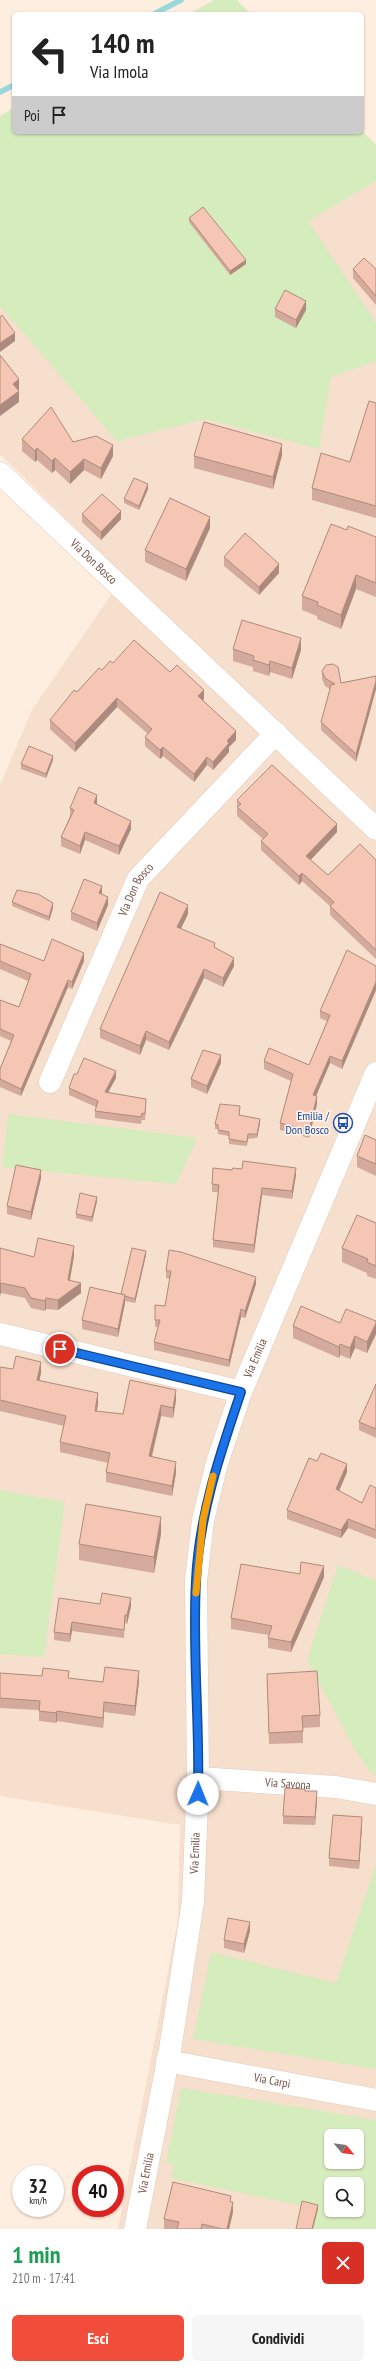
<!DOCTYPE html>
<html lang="it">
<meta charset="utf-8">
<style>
:root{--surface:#fff;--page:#f6f6f6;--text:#222;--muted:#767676;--accent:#f24d3a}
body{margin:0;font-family:"PT Sans Narrow",sans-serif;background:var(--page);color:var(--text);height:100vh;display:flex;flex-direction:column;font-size:15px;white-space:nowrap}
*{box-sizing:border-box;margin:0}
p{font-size:13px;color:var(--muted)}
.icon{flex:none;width:22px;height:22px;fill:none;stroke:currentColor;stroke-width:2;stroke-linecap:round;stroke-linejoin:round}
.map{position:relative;height:2229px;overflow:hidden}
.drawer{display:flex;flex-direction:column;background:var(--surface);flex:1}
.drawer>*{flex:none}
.hud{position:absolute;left:12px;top:12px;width:352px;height:122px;border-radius:6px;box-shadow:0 1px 3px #0004;background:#fff;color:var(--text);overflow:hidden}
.needle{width:26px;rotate:119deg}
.fabs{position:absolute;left:324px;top:2129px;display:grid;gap:8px}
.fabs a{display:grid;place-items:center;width:40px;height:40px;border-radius:6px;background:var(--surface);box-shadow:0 1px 3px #0004;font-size:20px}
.speed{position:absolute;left:12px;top:2165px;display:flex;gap:8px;font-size:20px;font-weight:700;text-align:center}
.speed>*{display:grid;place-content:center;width:52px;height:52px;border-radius:50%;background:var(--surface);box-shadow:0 1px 3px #0004;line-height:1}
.speed small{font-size:10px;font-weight:400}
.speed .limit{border:6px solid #d22;background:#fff;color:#111}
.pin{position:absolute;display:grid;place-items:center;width:34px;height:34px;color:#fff;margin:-17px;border:2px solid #fff;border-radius:50%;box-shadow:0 1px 4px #0007}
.me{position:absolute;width:44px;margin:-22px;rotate:1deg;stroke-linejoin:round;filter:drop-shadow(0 0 3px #0008)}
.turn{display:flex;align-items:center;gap:14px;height:84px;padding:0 12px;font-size:18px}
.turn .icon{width:52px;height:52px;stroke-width:2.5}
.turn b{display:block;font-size:28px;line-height:34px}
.then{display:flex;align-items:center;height:38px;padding:0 12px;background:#0003;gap:8px;font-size:15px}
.round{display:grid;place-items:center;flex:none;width:42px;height:42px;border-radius:6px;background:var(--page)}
.headline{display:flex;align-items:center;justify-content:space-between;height:68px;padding:0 12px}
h1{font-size:24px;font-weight:700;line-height:30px;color:#1e9e55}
.button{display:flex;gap:8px;margin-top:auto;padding:8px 12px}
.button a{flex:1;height:46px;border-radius:6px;background:var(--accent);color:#fff;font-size:16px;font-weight:700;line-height:46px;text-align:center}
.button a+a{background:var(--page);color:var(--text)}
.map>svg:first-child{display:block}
.residential{fill:#f6dfcd;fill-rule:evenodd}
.green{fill:#d5ecbd;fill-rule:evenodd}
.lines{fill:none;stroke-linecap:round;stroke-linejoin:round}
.stream{stroke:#98d8db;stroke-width:5.5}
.minor-casing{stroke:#e4cbbd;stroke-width:23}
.minor{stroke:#fff;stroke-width:22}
.wall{fill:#d3aa9b}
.shaded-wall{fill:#ac8b7e}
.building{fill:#f5c6b4;stroke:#ac8b7e}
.route-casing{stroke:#114b97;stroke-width:10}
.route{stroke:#1a73e8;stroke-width:7}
.slow{stroke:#f59e0b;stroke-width:7}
.labels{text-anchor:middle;stroke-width:3.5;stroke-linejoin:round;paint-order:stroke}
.street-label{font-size:12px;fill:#765145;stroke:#fff2e7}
.transit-label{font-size:12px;fill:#164399;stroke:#fff2e7;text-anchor:end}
</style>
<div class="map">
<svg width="376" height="2229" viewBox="0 0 376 2229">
<rect width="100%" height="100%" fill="#feeedf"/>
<path class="residential" d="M14 108V132L362 131 376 145V2229H118L178 1919 180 1825 0 1796V785L32 710 124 576 0 454V116ZM331 2136H357V2162H331ZM331 2184H357V2210H331Z"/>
<g class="green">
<polygon points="214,0 237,0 251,14 189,14"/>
<polygon points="14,108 14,132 362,131 376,145 376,181 308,221 376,323 376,361 331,377 319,449 206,419 117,441 0,306 0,116"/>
<polygon points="8,1114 197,1138 176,1184 2,1167"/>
<polygon points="0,1490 65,1502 44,1657 0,1654"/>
<polygon points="338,1565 376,1581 376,1775 372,1774 357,1753 307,1660"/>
<polygon points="376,1864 376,2069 193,2039 211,1952 336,1983"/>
<path d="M181 2088 376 2120V2229H303L308 2207 171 2178 174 2165 166 2162ZM331 2136H357V2162H331ZM331 2184H357V2210H331Z"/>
</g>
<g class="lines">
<g class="stream">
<polyline points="154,14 181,0"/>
<polyline points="0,92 14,85"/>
</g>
<defs>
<g id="minor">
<path id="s1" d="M0 473 376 829"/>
<path id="s2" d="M50 1082 138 879 276 733"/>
<polyline points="0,1334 241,1392"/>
<path id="s3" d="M198 1778 336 1787 376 1794"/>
<path id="s4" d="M167 2061 376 2100"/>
<path id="s5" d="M135 2229 170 2050 193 1901 198 1778 196 1581 203 1520 217 1463 241 1392 376 1073"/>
</g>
</defs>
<use href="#minor" class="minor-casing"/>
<use href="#minor" class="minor"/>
</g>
<g class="wall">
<polygon points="189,218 246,264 230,275 189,222"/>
<polygon points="353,269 376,269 376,305 353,278"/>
<polygon points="275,309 306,310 296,328 275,317"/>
<polygon points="376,403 376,518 312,500 312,488 350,462"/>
<polygon points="22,439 73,442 113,456 101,479 84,470 70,484 55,470 52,473 37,460 35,462 22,451"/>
<polygon points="282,455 273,489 194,468 194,456"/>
<polygon points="148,489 139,510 124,503 124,499"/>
<polygon points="82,514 121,519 101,540 82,522"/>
<polygon points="210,528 186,581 145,562 145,550"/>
<polygon points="347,530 376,537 376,597 356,589 341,629 317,619 317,616 302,610 302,596"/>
<polygon points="224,557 279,573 259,595 224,566"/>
<polygon points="233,649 301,650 292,679 270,672 269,676 253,671 253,667 233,661"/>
<polygon points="113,663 170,672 204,699 203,700 236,740 229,747 229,752 213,770 207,765 194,782 163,756 160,759 145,746 145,737 148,734 117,707 75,752 50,729 50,720 77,692 102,670"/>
<polygon points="322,671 341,683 376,676 376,689 356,762 321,730 321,722 330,689 325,686 322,679"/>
<polygon points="53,760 46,778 21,769 21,764"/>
<polygon points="237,800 337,832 310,860 328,875 376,860 376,959 330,915 330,906 302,881 299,885 261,850 261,841 263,839 237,816"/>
<polygon points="97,803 97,805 131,829 119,855 85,840 80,854 61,846 61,837 70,816 70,808"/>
<polygon points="102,894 108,905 97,931 71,920 71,912"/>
<polygon points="12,902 53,908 49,921 12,906"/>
<polygon points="188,914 181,929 215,948 234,966 223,987 204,978 169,1050 146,1040 140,1055 100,1038 100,1029"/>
<polygon points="0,944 44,961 84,961 72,989 68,987 21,1096 0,1087 0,1069 11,1041 0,1036 0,1000 19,1007 28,981 0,969"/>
<polygon points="376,966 376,990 342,1069 330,1063 316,1096 317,1104 309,1138 280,1130 280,1123 291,1081 264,1069 264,1061 309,1065 327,1021 320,1018 320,1011"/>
<polygon points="221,1063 207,1094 191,1087 191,1079"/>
<polygon points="116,1078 108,1092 146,1105 145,1120 142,1120 141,1124 95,1118 95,1111 96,1107 69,1095 69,1088"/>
<polygon points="240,1111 240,1116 260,1123 257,1138 248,1139 247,1146 229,1144 229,1136 218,1134 218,1129 215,1129 215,1124"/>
<polygon points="376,1140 376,1176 357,1167 357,1156"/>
<polygon points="242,1169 296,1175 292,1199 262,1195 254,1253 213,1247 213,1240 218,1192 212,1192 212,1184 232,1170"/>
<polygon points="41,1178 31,1220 7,1214 7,1206"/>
<polygon points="97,1201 92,1222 76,1218 76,1214"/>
<polygon points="376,1223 376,1279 367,1276 367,1273 342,1262 342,1248"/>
<polygon points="0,1248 34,1257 74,1256 70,1280 81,1293 58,1310 46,1309 45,1311 31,1308 25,1298 1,1293"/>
<polygon points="146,1255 135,1303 125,1301 125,1303 118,1337 82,1329 82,1320 121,1294"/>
<polygon points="166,1271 256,1284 245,1318 241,1317 229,1367 154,1350 154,1342 158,1327 155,1327 155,1305 165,1306 170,1279 166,1278"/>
<polygon points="376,1321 376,1334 367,1353 355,1348 350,1359 340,1355 339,1358 293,1338 293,1326 340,1323"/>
<polygon points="0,1367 13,1369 41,1373 39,1381 98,1403 97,1411 123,1414 176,1400 173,1418 161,1416 152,1457 176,1473 172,1496 106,1482 106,1472 108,1463 60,1452 60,1442 64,1426 0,1411"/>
<polygon points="376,1384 376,1438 359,1430 359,1422"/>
<polygon points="317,1461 347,1472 339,1491 362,1503 376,1488 376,1539 348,1528 341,1538 287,1519 287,1510"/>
<polygon points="161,1534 154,1573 79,1560 79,1544"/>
<polygon points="300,1574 324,1577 291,1652 268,1648 268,1638 269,1635 231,1629 231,1618"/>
<polygon points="100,1604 131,1606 127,1624 125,1623 124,1638 72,1631 70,1642 54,1640 54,1632"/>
<polygon points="0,1673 69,1678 103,1682 139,1681 135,1716 104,1712 103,1728 57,1721 56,1723 39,1721 39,1710 0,1708"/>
<polygon points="267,1674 320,1715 320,1727 303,1728 303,1743 269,1744"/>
<polygon points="305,1791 317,1800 315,1825 283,1824 283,1816"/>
<polygon points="362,1825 359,1869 329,1866 329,1858"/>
<polygon points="250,1931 244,1953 224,1948 224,1940"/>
<polygon points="231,2202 233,2212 229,2229 164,2229 164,2219"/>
</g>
<g class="shaded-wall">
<polygon points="246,260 246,264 230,275 230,271"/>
<polygon points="306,301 306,310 296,328 296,320"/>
<polygon points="15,333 15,341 0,352 0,343"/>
<polygon points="19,379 19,391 13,384"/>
<polygon points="19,391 19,402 0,416 0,405"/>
<polygon points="282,444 282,455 273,489 273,477"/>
<polygon points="113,445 113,456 101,479 101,468"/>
<polygon points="37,448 37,460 35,462 35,451"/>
<polygon points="55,458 55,470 52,473 52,461"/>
<polygon points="84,459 84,470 70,484 70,472"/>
<polygon points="148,484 148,489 139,510 139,506"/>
<polygon points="121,511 121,519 101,540 101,532"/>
<polygon points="210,517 210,528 186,581 186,569"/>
<polygon points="279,564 279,573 259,595 259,587"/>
<polygon points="356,575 356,589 341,629 341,615"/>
<polygon points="301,638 301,650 292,679 292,668"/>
<polygon points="270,661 270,672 269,676 269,665"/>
<polygon points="376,681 376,689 356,762 356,754"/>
<polygon points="204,690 204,699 198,705 198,696"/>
<polygon points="117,698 117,707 75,752 75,743"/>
<polygon points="236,731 236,740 229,747 229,752 213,770 213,762 227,741"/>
<polygon points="163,747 163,756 160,759 160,750"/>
<polygon points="53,756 53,760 46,778 46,774"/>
<polygon points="207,757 207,765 194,782 194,774"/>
<polygon points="97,795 97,803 94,812 94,803"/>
<polygon points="131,821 131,829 119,855 119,846"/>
<polygon points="337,824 337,832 306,865 306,856"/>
<polygon points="85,832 85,840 80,854 80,846"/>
<polygon points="302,873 302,881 299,885 299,876"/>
<polygon points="102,886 102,894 99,893"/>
<polygon points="108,897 108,905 97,931 97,923"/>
<polygon points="53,903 53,908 49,921 49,917"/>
<polygon points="188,905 188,914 177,936 177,927"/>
<polygon points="84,953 84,961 72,989 72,982"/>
<polygon points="234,958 234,966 223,987 223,978"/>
<polygon points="204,969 204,978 169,1050 169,1042"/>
<polygon points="68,980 68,987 21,1096 21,1089"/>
<polygon points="376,982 376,990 342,1069 342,1061"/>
<polygon points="146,1031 146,1040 140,1055 140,1046"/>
<polygon points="221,1055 221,1063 207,1094 207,1086"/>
<polygon points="330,1056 330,1063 313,1103 313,1095"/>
<polygon points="116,1071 116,1078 105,1098 105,1092"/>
<polygon points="317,1096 317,1104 309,1138 309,1130"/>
<polygon points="260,1119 260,1123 257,1138 257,1134"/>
<polygon points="296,1168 296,1175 292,1199 292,1191"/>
<polygon points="41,1170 41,1178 31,1220 31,1212"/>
<polygon points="262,1188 262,1195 254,1253 254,1245"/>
<polygon points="97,1197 97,1201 92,1222 92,1217"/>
<polygon points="74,1246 74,1256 68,1290 68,1280"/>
<polygon points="146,1251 146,1255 135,1303 135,1299"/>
<polygon points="256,1277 256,1284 245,1318 245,1311"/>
<polygon points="1,1283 1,1293 0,1296 0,1286"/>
<polygon points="81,1283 81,1293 58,1310 58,1300"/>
<polygon points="125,1295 125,1303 118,1337 118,1329"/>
<polygon points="46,1298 46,1309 45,1311 45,1301"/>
<polygon points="241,1309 241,1317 229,1367 229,1360"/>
<polygon points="376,1323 376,1334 367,1353 367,1342"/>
<polygon points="355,1336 355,1348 350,1359 350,1348"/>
<polygon points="340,1344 340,1355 339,1358 339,1347"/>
<polygon points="41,1362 41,1373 37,1390 37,1380"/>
<polygon points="176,1390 176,1400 173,1418 173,1408"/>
<polygon points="98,1393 98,1403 95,1421 95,1411"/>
<polygon points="161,1405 161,1416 149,1467 149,1456"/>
<polygon points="176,1462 176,1473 172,1496 172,1486"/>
<polygon points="347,1464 347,1472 336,1498 336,1489"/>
<polygon points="161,1517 161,1534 154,1573 154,1557"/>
<polygon points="348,1519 348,1528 341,1538 341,1530"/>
<polygon points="324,1566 324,1577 291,1652 291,1642"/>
<polygon points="131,1598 131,1606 127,1624 127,1615"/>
<polygon points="72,1622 72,1631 70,1642 70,1634"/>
<polygon points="139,1671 139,1681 135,1716 135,1706"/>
<polygon points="104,1702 104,1712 103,1728 103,1718"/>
<polygon points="57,1711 57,1721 56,1723 56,1713"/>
<polygon points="317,1791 317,1800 315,1825 315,1817"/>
<polygon points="362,1817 362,1825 359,1869 359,1861"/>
<polygon points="250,1922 250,1931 244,1953 244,1944"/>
<polygon points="233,2202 233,2212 229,2229 227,2229"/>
<polygon points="318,2205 318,2209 313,2229 312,2229"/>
</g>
<g class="building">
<polygon points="203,207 246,260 230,271 189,218"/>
<polygon points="364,258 376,269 376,296 353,269"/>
<polygon points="285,290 306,301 296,320 275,309"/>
<polygon points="2,315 15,333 0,343 0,317"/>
<polygon points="0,355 19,379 13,384 19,391 0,405"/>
<polygon points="369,401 376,403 376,506 312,488 321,453 350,462"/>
<polygon points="51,407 73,442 96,436 113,445 101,468 84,459 70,472 55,458 52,461 37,448 35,451 22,439"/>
<polygon points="204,422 282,444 273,477 194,456"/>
<polygon points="134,478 148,484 139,506 124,499"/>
<polygon points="102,494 121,511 101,532 82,514"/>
<polygon points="170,498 210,517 186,569 145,550"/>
<polygon points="331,524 347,530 348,526 376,537 376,583 356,575 341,615 317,605 318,602 302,596"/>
<polygon points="245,533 279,564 259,587 224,557"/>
<polygon points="242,620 301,638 292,668 270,661 269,665 253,660 254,656 233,649"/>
<polygon points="134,640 170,672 177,665 204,690 198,696 236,731 227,741 229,743 213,762 207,757 194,774 163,747 160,750 145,737 152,729 117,698 75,743 50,720 74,690 77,692 99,668 102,670 110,661 113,663"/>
<polygon points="333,664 338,667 341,683 376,676 376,681 356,754 321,722 331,685 335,684 325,678 322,671 326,665"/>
<polygon points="29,746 53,756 46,774 21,764"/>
<polygon points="272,765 337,824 306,856 328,875 360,844 376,860 376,950 330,906 334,902 302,873 299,876 261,841 268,834 237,807 241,804 237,800"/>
<polygon points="79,787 97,795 94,803 131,821 119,846 85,832 80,846 61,837 74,810 70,808"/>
<polygon points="84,879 102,886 99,893 108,897 97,923 71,912"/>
<polygon points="17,890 38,894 53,903 49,917 12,902"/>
<polygon points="160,892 188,905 177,927 215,943 214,947 234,958 223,978 204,969 169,1042 146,1031 140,1046 100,1029"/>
<polygon points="52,939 84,953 72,982 68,980 21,1089 0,1079 0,1069 14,1035 0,1029 0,1000 19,1007 31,974 0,961 0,944 44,961"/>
<polygon points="347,950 376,966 376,982 342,1061 330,1056 313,1095 317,1096 309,1130 280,1123 293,1074 264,1061 269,1048 309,1065 330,1015 320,1011"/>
<polygon points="203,1050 221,1055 207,1086 191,1079"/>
<polygon points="84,1058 116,1071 105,1092 146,1099 145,1114 142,1113 141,1117 95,1111 98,1101 69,1088 74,1074 77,1074"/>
<polygon points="220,1104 240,1106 239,1115 260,1119 257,1134 248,1134 247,1142 229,1139 229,1132 218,1130 218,1125 215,1124"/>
<polygon points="365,1135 376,1140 376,1164 357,1156"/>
<polygon points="243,1161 296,1168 292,1191 262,1188 254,1245 213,1240 219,1185 212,1184 213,1168 232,1170 233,1168 242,1169"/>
<polygon points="16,1165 41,1170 31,1212 7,1206"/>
<polygon points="80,1193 97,1197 92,1217 76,1214"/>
<polygon points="357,1215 376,1223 376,1266 367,1262 368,1259 342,1248"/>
<polygon points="38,1238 74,1246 68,1280 81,1283 58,1300 46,1298 45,1301 31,1298 25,1288 1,1283 0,1286 0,1248 34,1257"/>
<polygon points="132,1248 146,1251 135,1299 125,1296 125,1295 121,1294"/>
<polygon points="169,1250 181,1252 256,1277 245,1311 241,1309 229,1360 154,1342 160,1320 155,1320 155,1305 165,1306 171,1271 166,1271"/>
<polygon points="90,1287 125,1295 118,1329 82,1320"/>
<polygon points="301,1306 340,1323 346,1309 376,1321 376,1323 367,1342 355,1336 350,1348 340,1344 339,1347 293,1326"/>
<polygon points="16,1356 41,1362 37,1380 98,1393 95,1411 123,1414 130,1380 176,1390 173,1408 161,1405 149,1456 176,1462 172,1486 106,1472 110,1453 60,1442 66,1416 0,1400 0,1367 13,1369"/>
<polygon points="376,1384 376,1429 359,1422"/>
<polygon points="321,1453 347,1464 336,1489 362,1503 370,1485 376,1488 376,1530 348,1519 341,1530 287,1510 309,1458 317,1461"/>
<polygon points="86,1504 161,1517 154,1557 79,1544"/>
<polygon points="301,1562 324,1566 291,1642 268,1638 272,1626 231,1618 241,1564 300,1574"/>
<polygon points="102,1593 131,1598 127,1615 125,1615 124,1630 72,1622 70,1634 54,1632 59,1598 100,1604"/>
<polygon points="105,1667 139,1671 135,1706 104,1702 103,1718 57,1711 56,1713 39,1711 40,1701 0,1698 0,1673 42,1676 43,1668 69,1671 68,1678 103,1682"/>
<polygon points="317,1671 320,1715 302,1716 303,1731 269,1733 267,1674"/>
<polygon points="285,1788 305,1789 305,1791 317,1791 315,1817 283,1816"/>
<polygon points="333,1815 362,1817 359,1861 329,1858"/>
<polygon points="228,1918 250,1922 244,1944 224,1940"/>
<polygon points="173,2182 231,2196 230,2202 233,2202 227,2229 222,2229 202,2224 201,2229 177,2229 179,2222 164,2219"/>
<polygon points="302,2201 318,2205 312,2229 296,2229"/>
</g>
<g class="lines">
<defs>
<path id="route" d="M60 1349 241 1392C220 1454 199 1515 196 1581 192 1651 200 1723 198 1794"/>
</defs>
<use href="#route" class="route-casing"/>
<use href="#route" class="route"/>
<polyline class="slow" points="196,1593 203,1520 213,1476"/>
</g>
<defs>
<symbol id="bus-ring" viewBox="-11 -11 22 22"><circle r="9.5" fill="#fff2e7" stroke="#1a4fb4" stroke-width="1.5"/><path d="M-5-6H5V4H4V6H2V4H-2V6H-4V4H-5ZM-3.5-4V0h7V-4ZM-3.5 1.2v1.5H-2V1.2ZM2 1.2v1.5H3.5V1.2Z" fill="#1a4fb4"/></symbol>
</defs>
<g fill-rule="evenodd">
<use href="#bus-ring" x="332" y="1112" width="22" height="22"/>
</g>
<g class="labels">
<g class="street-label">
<text dy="4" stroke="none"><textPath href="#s1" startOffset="129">Via Don Bosco</textPath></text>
<text dy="4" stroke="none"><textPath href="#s2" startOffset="211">Via Don Bosco</textPath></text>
<text dy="4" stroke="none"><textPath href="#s5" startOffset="885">Via Emilia</textPath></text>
<text dy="4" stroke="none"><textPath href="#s3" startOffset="90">Via Savona</textPath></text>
<text dy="4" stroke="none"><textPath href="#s5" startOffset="381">Via Emilia</textPath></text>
<text dy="4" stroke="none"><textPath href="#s4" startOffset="107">Via Carpi</textPath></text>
<text dy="4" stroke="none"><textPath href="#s5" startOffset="57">Via Emilia</textPath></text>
</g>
<g class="transit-label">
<text x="329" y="1120">Emilia /<tspan x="329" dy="14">Don Bosco</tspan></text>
</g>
</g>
</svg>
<div class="fabs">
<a><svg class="needle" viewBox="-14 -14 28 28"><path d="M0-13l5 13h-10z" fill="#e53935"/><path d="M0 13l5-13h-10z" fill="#767676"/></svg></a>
<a><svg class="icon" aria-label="search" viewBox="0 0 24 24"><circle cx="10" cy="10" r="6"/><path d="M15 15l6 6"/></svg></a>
</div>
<div class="speed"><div>32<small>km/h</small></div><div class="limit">40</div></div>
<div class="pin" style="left:60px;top:1349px;background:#d93025"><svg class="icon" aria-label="arrive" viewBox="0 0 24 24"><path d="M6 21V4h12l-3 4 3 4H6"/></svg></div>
<svg class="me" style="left:198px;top:1794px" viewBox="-20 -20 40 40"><circle r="19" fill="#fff"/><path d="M0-13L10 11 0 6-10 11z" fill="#1a73e8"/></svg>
<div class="hud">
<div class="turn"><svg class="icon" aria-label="left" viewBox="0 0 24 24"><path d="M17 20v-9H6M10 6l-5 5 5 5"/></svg><div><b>140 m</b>Via Imola</div></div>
<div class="then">Poi<svg class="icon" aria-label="arrive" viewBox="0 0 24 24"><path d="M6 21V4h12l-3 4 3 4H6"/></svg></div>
</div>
</div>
<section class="drawer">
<div class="headline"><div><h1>1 min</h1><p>210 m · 17:41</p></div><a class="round" style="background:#d93025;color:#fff"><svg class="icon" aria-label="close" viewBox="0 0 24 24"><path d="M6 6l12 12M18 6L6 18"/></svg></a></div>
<div class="button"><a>Esci</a><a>Condividi</a></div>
</section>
